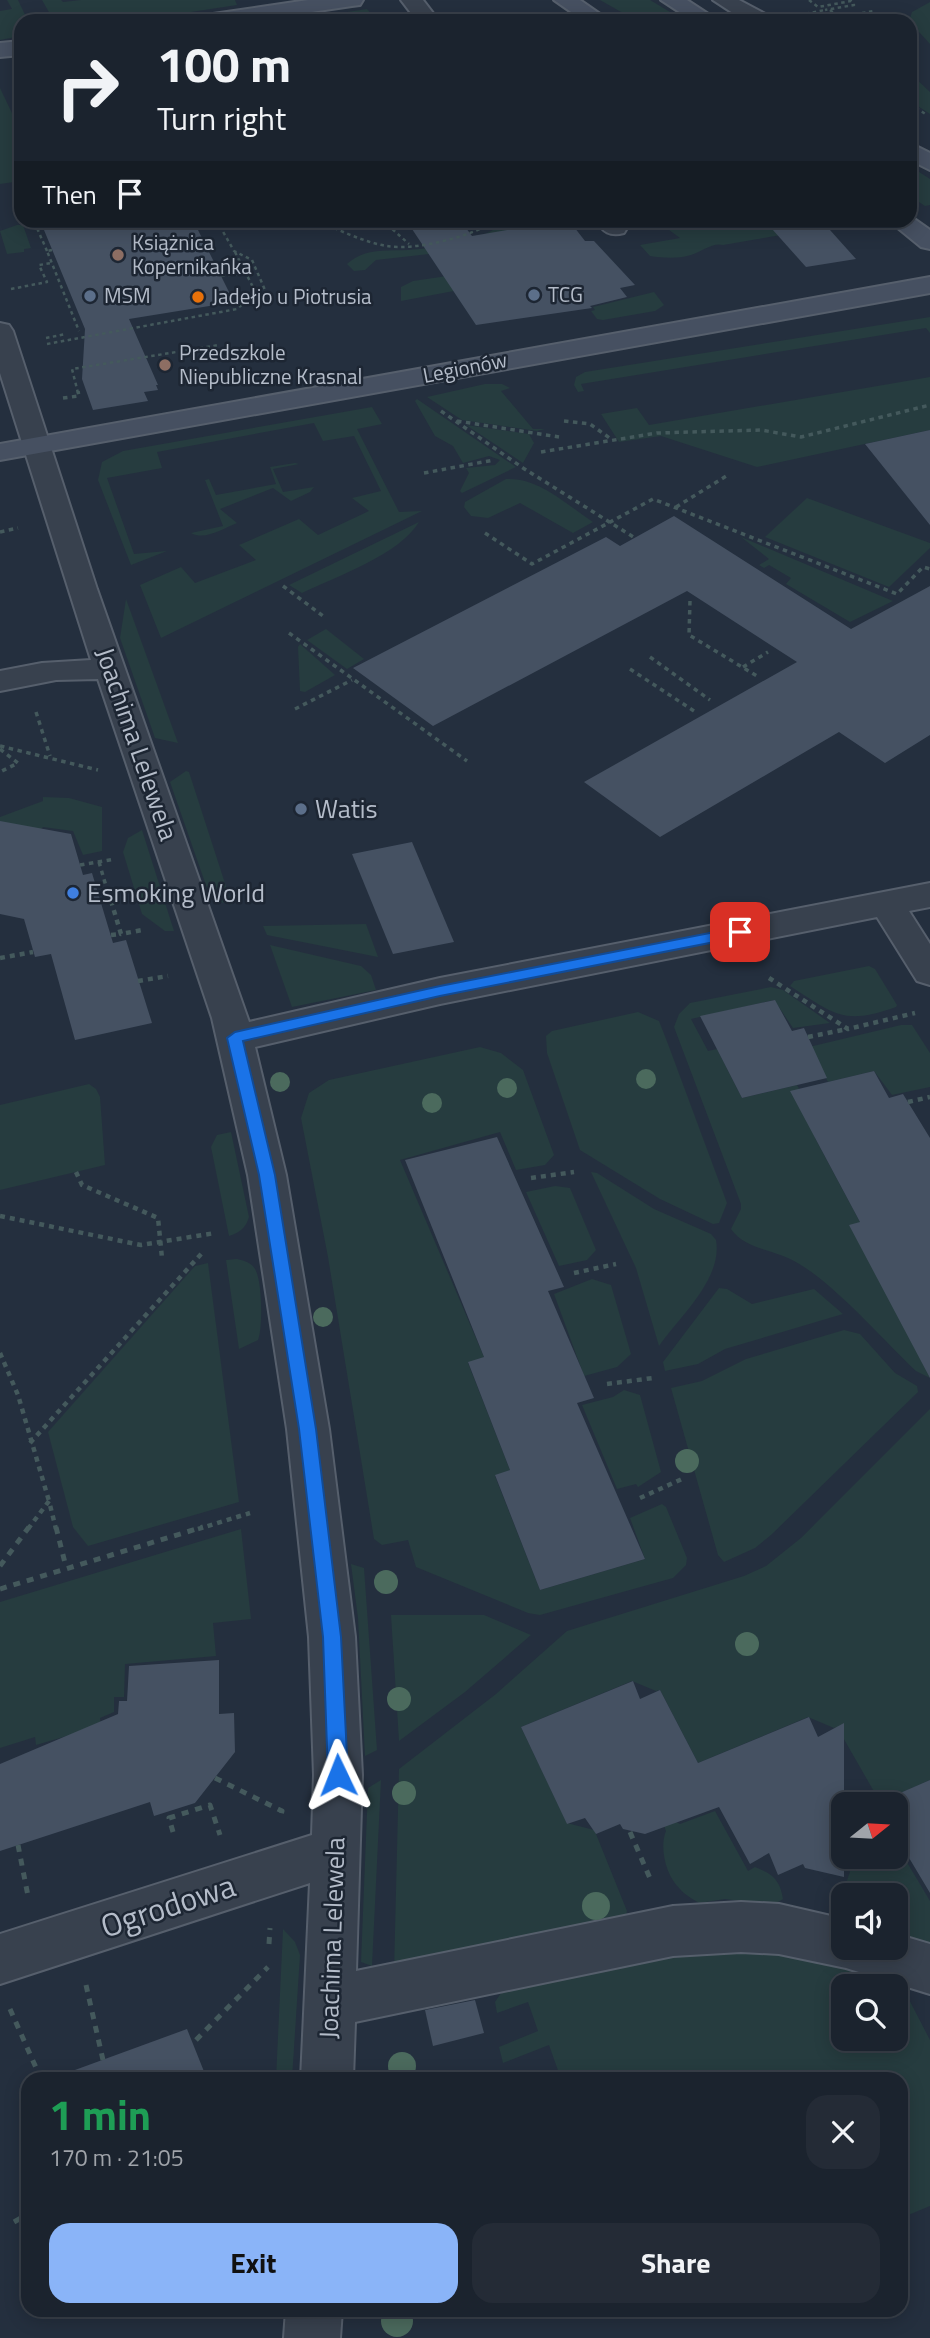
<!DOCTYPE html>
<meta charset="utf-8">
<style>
:root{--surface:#1b232e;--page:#242b36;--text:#f1f3f6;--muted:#a0a4aa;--line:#39404a;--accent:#8ab4f8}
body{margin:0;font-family:"Titillium Web",sans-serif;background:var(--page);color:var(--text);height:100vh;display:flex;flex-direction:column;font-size:26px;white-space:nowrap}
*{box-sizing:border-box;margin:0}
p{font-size:23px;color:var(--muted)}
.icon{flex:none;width:38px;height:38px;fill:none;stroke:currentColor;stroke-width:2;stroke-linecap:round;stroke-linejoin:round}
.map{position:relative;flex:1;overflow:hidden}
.side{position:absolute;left:21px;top:2072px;width:887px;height:245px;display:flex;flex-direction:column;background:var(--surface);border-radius:21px;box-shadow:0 4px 18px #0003,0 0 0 2px var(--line)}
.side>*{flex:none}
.guide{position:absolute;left:14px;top:14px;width:903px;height:214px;border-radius:21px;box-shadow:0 4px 18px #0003,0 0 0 2px var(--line);background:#1b232e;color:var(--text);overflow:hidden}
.needle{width:46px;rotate:72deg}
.controls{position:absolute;left:831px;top:1792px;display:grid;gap:14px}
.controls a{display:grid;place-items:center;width:77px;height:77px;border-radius:14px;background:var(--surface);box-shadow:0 4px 18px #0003,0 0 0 2px var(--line);font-size:35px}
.pin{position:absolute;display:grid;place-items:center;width:60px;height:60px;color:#fff;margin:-30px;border-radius:14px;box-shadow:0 4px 10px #0006}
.me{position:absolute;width:77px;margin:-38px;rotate:358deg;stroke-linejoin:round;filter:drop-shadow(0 0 5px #0008)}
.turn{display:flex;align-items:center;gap:24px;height:147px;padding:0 28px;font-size:32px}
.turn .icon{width:91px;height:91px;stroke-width:2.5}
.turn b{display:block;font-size:49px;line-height:60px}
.then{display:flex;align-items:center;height:66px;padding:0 28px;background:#0003;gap:14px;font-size:26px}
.round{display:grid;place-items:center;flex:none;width:74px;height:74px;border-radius:21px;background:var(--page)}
.head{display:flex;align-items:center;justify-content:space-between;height:119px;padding:0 28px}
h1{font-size:42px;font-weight:700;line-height:52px;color:#1e9e55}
.button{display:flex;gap:14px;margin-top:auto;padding:14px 28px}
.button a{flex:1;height:80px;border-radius:21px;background:var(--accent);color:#111;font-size:28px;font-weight:700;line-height:80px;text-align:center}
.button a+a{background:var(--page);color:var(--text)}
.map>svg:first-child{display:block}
.green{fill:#263c3f;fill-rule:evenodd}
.building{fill:#455162}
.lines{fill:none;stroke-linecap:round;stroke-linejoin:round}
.street-casing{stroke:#565f6c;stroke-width:4}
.secondary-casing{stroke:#565f6c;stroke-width:4}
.path-far3{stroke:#44595c;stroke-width:2.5;stroke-dasharray:3.5 3.5;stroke-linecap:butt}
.path-far2{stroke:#44595c;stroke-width:3.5;stroke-dasharray:4.5 4.5;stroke-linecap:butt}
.path-far1{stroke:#44595c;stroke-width:4.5;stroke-dasharray:5 5;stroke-linecap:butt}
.path{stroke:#44595c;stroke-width:5;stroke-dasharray:7 7;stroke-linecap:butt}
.street{fill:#38414e;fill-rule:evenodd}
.secondary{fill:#465061;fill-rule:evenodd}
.tree{fill:#4b6a5d}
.route{fill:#1a73e8;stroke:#114b97;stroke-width:2}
.education-dot{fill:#8d6e63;stroke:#1d2633;stroke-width:2.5}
.service-dot{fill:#5c6f8a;stroke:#1d2633;stroke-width:2.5}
.food-dot{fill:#e8710a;stroke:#1d2633;stroke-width:2.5}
.shop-dot{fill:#3f7fe0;stroke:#1d2633;stroke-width:2.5}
.labels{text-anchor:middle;stroke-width:5;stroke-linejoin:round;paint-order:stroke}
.far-poi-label{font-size:21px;fill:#b4bcc9;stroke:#1d2633;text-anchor:start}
.far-street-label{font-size:21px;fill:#b4bcc9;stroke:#1d2633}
.street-label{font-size:26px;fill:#b4bcc9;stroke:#1d2633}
.poi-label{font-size:26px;fill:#b4bcc9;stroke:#1d2633;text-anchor:start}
.near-street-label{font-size:32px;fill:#b4bcc9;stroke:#1d2633}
</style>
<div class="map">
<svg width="930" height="2338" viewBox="0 0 930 2338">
<rect width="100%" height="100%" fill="#242f3e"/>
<g class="green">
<polygon points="7,0 18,0 28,21 21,21 21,36 0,40 0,11 12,9"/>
<polygon points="42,0 61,0 63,2 81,0 235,0 237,5 132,21 54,21"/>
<polygon points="600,0 650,0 685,21 637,21"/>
<polygon points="930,2 930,44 909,21 912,12"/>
<polygon points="367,9 377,21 288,21"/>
<polygon points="910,73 930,92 930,114 910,101"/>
<polygon points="0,88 21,132 21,181 0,184"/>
<polygon points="910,166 930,179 930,205 925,206 910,196"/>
<path d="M760 220 799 232 723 245C713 242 701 252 691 255 678 259 663 258 650 256L640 245 680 238 661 224 680 221Z"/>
<path d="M505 221H577L583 225 571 226 574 224 572 222 559 224 555 221 510 228 533 259 459 290 401 301V287L413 281 447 276 438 253 376 260 365 270 354 271 347 264C364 248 386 251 408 250 438 248 485 241 505 221Z"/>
<polygon points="17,225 23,225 31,248 24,249 24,252 7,254 0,231"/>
<polygon points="654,292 664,305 655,311 603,320 597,319 591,311 595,310 593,307"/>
<polygon points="930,317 930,333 926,328 581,384 584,391 578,392 574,385 576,377 585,372"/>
<polygon points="930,377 930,430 757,467 661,436 619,442 601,414 637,408 649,425"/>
<polygon points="485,384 502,384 510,388 501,391 533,429 545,429 537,431 462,420 427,397"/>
<polygon points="417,399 516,467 462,493 460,491 469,473 466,468 495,465 500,460 489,456 463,463 453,446 435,436 415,401"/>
<polygon points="372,407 382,424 357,429 399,512 422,511 161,638 140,585 181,567 195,583 256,560 239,545 299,519 318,535 369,511 352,498 381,491 354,436 323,441 314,423 157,452 162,468 107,478 134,554 167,551 131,565 98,480 102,462 123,451"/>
<polygon points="466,425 529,434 534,443 523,463"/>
<path d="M295 463 299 464 273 469 283 492 314 487 310 492 291 501 273 488 220 509 237 523C224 528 205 541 191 533L223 526 205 480 209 479 216 495 276 484 270 467Z"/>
<path d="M506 479C539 477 567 505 593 522L573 533 520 503 488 518 471 516 464 507 465 502Z"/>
<polygon points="807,498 930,543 930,548 889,587 765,537"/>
<path d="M419 522C399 555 337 576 302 593L289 585Z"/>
<polygon points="741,537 893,601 850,622 786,584 791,578 769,565 764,568 759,565 769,559"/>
<polygon points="126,599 178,743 155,738 120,638"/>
<polygon points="326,629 364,659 347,669 307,640"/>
<polygon points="300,644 335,675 305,692 300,691 298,647"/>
<polygon points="186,771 189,772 232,905 217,901 209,894 170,782"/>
<polygon points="43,797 69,798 102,807 102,851 83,855 73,831 43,827 38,833 0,835 0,817 43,801"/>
<polygon points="142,830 174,931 165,931 142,914 123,852 128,838"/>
<polygon points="366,924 378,957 267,935 263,926"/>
<polygon points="270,945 361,966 371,975 376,990 292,1007"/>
<path d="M869 966 875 969 897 1005 896 1007C843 1026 834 1014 790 986L794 981Z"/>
<path d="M771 987 783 990 830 1023 793 1028 774 1000 691 1019 708 1051 717 1049 742 1098 797 1085 825 1135 815 1138 860 1222 930 1378 916 1371C883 1340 827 1275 788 1258 769 1249 744 1248 731 1229L741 1209V1204L674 1027 679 1014 690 1003Z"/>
<polygon points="638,1012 659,1021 668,1044 727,1203 719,1223 713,1224 660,1199 580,1150 547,1053 546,1036 552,1031"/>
<polygon points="901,1025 912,1025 930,1053 930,1087 892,1095 874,1071 828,1082 809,1047"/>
<polygon points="480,1047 501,1053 523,1070 554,1155 545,1165 516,1170 500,1132 400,1160 484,1357 468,1363 510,1470 495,1476 540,1590 645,1559 630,1518 662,1504 666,1507 687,1558 686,1565 673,1578 540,1615 528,1613 416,1567 408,1540 382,1545 374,1539 328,1257 301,1118 309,1093 329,1080"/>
<polygon points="89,1084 96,1089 100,1097 105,1165 0,1190 0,1105"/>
<path d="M231 1132 249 1217C246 1228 239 1233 229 1236L211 1147 217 1135Z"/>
<path d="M591 1172 597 1173 654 1209 711 1234 716 1240C723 1279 679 1317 659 1346L636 1268Z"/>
<polygon points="555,1186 570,1188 596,1250 587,1260 559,1266 526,1192"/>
<path d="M237 1259C245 1261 253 1263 256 1271 262 1283 263 1328 258 1340L239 1349 226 1260Z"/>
<polygon points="208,1263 239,1502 88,1546 73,1527 48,1432 195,1266"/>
<polygon points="592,1279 611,1285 631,1354 617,1367 584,1376 554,1294"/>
<polygon points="719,1288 727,1289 752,1304 814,1289 843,1314 725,1349 698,1364 665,1371 663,1362"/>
<polygon points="844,1330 860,1334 895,1373 917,1386 918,1392 771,1535 755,1548 724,1562 718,1555 671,1388 702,1381 746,1359"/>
<polygon points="624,1390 640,1395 661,1472 638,1487 636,1484 617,1489 582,1405 613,1397"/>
<polygon points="930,1409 930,1780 880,1802 837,1727 834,1728 808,1717 698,1763 660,1690 656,1691 632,1681 521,1727 567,1823 594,1830 596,1834 627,1911 625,1919 394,1972 399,1769 496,1694 567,1631 744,1576 766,1566 801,1538"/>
<polygon points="241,1529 251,1619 213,1623 216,1656 125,1664 124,1697 114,1697 114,1712 100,1718 101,1726 36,1745 35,1737 0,1748 0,1602"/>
<polygon points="351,1564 364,1568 377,1750 365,1756 358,1618"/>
<polygon points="391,1615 484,1615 531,1635 465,1692 399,1741"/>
<polygon points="381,1780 372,1966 361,1962 368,1788"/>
<path d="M715 1811 748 1871 755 1867C773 1874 780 1880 783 1899L773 1905 725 1899 699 1903C693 1899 685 1895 680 1889 666 1876 659 1848 666 1831L659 1812 680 1824Z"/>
<polygon points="899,1849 930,1901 930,1947 896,1936 896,1895 849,1895 846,1883 850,1872 840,1852 844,1857 858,1859 862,1866 883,1857 896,1857"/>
<polygon points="283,1929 295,1942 300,1955 292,2079 276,2079"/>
<path d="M739 1941 884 1976 902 1986 930 2040V2206L901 2218V2079H561L549 2045 503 2063 499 2047 538 2031 528 2002 497 2013 495 2002 501 1993ZM844 1986H896V2039H844Z"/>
</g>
<g class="building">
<polygon points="105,220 193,220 234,302 129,319 158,385 156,385 158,390 144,392 148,401 93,410 82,379 85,329 44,230"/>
<polygon points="406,220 460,220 472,236 555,222 558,225 571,223 585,241 594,241 635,285 620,288 627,297 590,306 592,308 476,325"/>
<polygon points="764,220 821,220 856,259 806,267"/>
<polygon points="930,430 930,525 865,444"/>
<polygon points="674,516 851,629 930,586 930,735 885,763 839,732 660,837 584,782 797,662 687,591 433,726 353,668 606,537 620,546"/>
<polygon points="0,821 71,834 83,875 92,873 113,943 126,940 152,1023 75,1040 51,954 35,957 24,919 0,914"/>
<polygon points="412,842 454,942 393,954 352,854"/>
<polygon points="775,1000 792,1031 804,1028 827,1078 742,1098 700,1016"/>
<polygon points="874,1071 889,1098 903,1094 930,1138 930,1378 849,1225 860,1222 790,1091"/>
<polygon points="497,1137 564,1287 548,1291 594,1398 577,1403 645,1559 540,1590 495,1475 510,1470 468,1362 484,1357 405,1160"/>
<polygon points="219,1660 219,1714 234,1713 235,1752 195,1803 154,1816 150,1802 0,1851 0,1764 118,1714 119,1701 127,1701 129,1666"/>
<polygon points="633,1681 640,1699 660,1690 698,1763 809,1717 818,1737 844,1723 844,1877 805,1868 803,1864 778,1875 769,1853 750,1864 719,1807 645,1834 623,1829 620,1824 596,1834 585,1818 567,1824 521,1727"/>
<polygon points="930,1780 930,1893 896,1836 896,1804 877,1803"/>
<polygon points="475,2000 484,2033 433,2046 425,2010"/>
<polygon points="187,2029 207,2079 65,2079 64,2074"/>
</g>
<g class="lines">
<defs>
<g id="street">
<polygon points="401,0 423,0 439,21 417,21"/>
<polygon points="713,0 739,0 769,16 772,21 745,21"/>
<path d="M595 220H621L627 228 624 233C610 237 603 232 595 220Z"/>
<polygon points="0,323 9,325 13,331 97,589 249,1022 440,978 930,883 930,907 909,911 930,944 930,985 917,981 877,917 440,1004 255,1047 286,1175 329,1429 355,1637 362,1775 356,1971 673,1906 741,1902 779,1904 844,1919 844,1948 896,1948 896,1934 930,1944 930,1994 846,1968 779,1954 741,1952 673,1956 355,2022 353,2079 301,2079 310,1883 0,1984 0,1934 312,1835 314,1775 309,1637 287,1429 248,1175 212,1018 98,679 56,680 0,691 0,671 42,663 91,660 0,373"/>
<polygon points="286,2310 342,2310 340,2338 284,2338"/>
</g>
<g id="secondary">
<polygon points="308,0 363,0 360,5 352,6 251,21 195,21 198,16 206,15"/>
<polygon points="554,0 580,0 610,21 584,21"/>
<polygon points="661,0 687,0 719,21 693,21"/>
<polygon points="21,41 21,55 0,57 0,43"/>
<polygon points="910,143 930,153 930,170 910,160"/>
<polygon points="910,216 930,230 930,249 921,247 888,220 910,220"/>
<polygon points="930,277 930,293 0,460 0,444"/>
</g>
</defs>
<use href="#street" class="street-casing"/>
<use href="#secondary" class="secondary-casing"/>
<g class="path-far3">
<polyline points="809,0 818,7 851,1 854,5 825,10"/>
<polyline points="830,10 838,17 874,11"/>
<polyline points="799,15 825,10"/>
<polyline points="910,104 927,115"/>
<polyline points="262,220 265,225"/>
<path d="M315 220C338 229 362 242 387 246 416 251 473 236 497 220"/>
<polyline points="382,220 409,244"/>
<polyline points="195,225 217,221 234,251 252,260 265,290"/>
<polyline points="52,250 47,251 79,331"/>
<polyline points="47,251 37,228 83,220"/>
<polyline points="235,252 257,295"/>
<polyline points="221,276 246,273"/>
<polyline points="11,289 47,282 39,265 52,263"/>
<polyline points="46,338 66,334"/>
<polyline points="47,344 237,309 245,302"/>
<polyline points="78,393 72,369 219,345"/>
</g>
<g class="path-far2">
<polyline points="63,398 79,396 78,391"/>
<polyline points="441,411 523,468 635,538"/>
<polyline points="457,421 559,437"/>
<polyline points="564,421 590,424 611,439"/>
<polyline points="541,452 657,433 761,430 801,437 930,405"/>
<polyline points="424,473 494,460"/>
<polyline points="676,507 728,475"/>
<polyline points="0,532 18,528"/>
<polyline points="485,533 532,564 653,499 897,594 923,567 930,569"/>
<polyline points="283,586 323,616"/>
<polyline points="690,601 689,635 757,676"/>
<polyline points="289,633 467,761"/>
<polyline points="650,657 710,700"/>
<polyline points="743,667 768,652"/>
<polyline points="630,669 694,711"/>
<polyline points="295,709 352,680"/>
<polyline points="36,712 50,756"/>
<polyline points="0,746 98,770"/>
<polyline points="0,749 18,763 0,772"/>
<polyline points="99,862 108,893"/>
<polyline points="80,865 115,859"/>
</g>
<g class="path-far1">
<polyline points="108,891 121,934 142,930"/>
<polyline points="111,935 121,934"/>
<polyline points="0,958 33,952"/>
<polyline points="769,978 848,1029 915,1013"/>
<polyline points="138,981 168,976"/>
<polyline points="808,1037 847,1029"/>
<polyline points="908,1102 930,1097"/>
<polyline points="76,1172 82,1185 158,1218 162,1258"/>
<polyline points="531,1178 574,1172"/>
<polyline points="0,1216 141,1245 215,1233"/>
<polyline points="574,1273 616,1264"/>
<polyline points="0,1353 18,1395 49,1501"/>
<polyline points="607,1384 653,1378"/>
<polyline points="30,1443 202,1253"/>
<polyline points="640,1498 682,1479"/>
<polyline points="28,1529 49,1501 56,1529"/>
<polyline points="198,1529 250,1513"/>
</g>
<g class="path">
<polyline points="56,1527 66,1567"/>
<polyline points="0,1566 29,1527"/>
<polyline points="0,1589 203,1527"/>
<polyline points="215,1778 282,1811 281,1815"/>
<polyline points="173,1832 169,1818 210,1805 220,1835"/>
<polyline points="630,1832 652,1883"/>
<polyline points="18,1845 28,1896"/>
<polyline points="269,1944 270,1928"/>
<polyline points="86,1985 103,2060"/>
<polyline points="10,2009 41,2079"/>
<polyline points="196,2040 268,1967"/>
<polyline points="14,2222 28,2214"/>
</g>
<use href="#street" class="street"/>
<use href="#secondary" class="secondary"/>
</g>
<g class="tree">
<circle cx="646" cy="1079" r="10"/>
<circle cx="280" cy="1082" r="10"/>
<circle cx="507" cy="1088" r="10"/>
<circle cx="432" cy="1103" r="10"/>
<circle cx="323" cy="1317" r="10"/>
<circle cx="687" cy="1461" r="12"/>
<circle cx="386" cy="1582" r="12"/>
<circle cx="747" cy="1644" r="12"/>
<circle cx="399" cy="1699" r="12"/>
<circle cx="404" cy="1793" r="12"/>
<circle cx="596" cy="1906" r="14"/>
<circle cx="402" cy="2066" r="14"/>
<circle cx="397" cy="2321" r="16"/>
</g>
<polygon class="route" points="740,927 747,932 745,936 440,996 243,1041 275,1175 316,1429 341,1637 348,1775 345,1782 338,1785 331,1782 328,1775 323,1637 299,1429 259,1175 227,1038 235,1032 440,986"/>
<g class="education-dot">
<circle cx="118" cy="255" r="7"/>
<circle cx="165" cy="365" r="7"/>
</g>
<g class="service-dot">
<circle cx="534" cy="295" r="7"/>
<circle cx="90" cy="296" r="7"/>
<circle cx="301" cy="809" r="7"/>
</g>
<circle class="food-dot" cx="198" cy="297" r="7"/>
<circle class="shop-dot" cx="73" cy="893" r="7"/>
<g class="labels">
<g class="far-poi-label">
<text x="132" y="250">Książnica<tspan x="132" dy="24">Kopernikańka</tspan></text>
<text x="548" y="302">TCG</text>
<text x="104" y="303">MSM</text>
<text x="212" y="304">Jadełjo u Piotrusia</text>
<text x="179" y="360">Przedszkole<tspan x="179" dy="24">Niepubliczne Krasnal</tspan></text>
</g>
<g class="far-street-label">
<text transform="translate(465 368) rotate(-11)" y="7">Legionów</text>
</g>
<g class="street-label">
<text transform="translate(137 744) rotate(71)" y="9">Joachima Lelewela</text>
<text transform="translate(332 1938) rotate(-88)" y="9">Joachima Lelewela</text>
</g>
<g class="poi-label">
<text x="315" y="818">Watis</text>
<text x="87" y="902">Esmoking World</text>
</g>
<g class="near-street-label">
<text transform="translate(168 1906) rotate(-18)" y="11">Ogrodowa</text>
</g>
</g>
</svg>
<div class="controls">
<a><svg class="needle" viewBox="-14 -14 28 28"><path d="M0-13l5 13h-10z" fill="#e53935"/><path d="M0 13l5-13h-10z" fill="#a0a4aa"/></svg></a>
<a><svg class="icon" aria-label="sound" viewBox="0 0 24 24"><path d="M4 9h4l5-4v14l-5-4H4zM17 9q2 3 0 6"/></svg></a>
<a><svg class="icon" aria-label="search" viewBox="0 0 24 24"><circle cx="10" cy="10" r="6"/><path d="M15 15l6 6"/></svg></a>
</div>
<div class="pin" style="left:740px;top:932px;background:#d93025"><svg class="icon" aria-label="arrive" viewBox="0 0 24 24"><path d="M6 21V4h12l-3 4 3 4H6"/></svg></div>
<svg class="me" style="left:338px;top:1775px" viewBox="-20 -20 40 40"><path d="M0-17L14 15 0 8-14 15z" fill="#1a73e8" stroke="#fff" stroke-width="4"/></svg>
<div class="guide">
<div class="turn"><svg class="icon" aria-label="right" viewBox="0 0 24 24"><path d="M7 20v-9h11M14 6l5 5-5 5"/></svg><div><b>100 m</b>Turn right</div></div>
<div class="then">Then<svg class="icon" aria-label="arrive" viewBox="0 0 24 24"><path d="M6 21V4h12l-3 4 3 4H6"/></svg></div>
</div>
<section class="side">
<div class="head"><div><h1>1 min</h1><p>170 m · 21:05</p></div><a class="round"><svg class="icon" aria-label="close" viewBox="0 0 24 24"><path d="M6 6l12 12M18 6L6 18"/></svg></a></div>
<div class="button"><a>Exit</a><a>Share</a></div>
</section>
</div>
